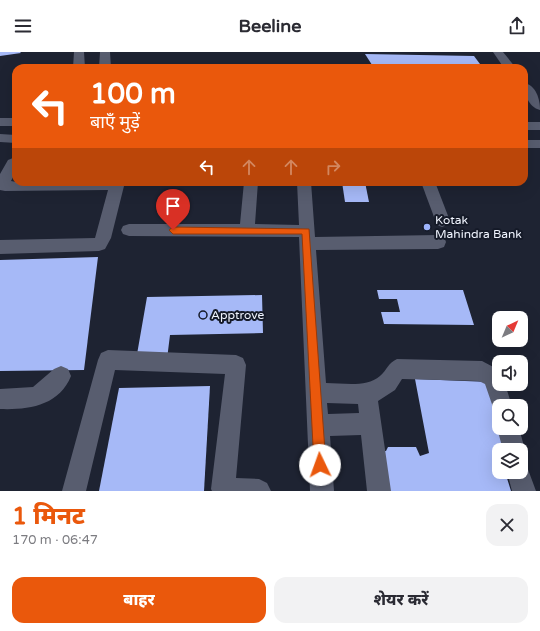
<!DOCTYPE html>
<html lang="hi">
<meta charset="utf-8">
<style>
:root{--surface:#fff;--page:#f2f2f3;--text:#2b2b33;--muted:#7c7c81;--accent:#ea580c}
body{margin:0;font-family:"Varela Round","Noto Sans Devanagari",sans-serif;background:var(--page);color:var(--text);height:100vh;display:flex;flex-direction:column;font-size:15px;white-space:nowrap}
*{box-sizing:border-box;margin:0}
p{font-size:13px;color:var(--muted)}
.icon{flex:none;width:22px;height:22px;fill:none;stroke:currentColor;stroke-width:2;stroke-linecap:round;stroke-linejoin:round}
.map{position:relative;height:439px;overflow:hidden}
.details{display:flex;flex-direction:column;background:var(--surface);flex:1}
.details>*{flex:none}
.guide{position:absolute;left:12px;top:12px;width:516px;height:122px;border-radius:12px;box-shadow:0 4px 16px #0002;background:#ea580c;color:#fff;overflow:hidden}
.needle{width:26px;rotate:44deg}
.fabs{position:absolute;left:492px;top:259px;display:grid;gap:8px}
.fabs a{display:grid;place-items:center;width:36px;height:36px;border-radius:8px;background:var(--surface);box-shadow:0 4px 16px #0002;font-size:20px}
.pin{position:absolute;display:grid;place-items:center;width:34px;height:34px;color:#fff;margin:-41px -17px;border-radius:50% 50% 50% 0;rotate:-45deg;box-shadow:0 0 4px #0007}
.pin .icon{rotate:45deg}
.me{position:absolute;width:44px;margin:-22px;rotate:357deg;stroke-linejoin:round;filter:drop-shadow(0 0 3px #0008)}
.turn{display:flex;align-items:center;gap:14px;height:84px;padding:0 12px;font-size:18px}
.turn .icon{width:52px;height:52px;stroke-width:2.5}
.turn b{display:block;font-size:28px;line-height:34px}
.lanes{display:flex;align-items:center;height:38px;padding:0 12px;background:#0003;justify-content:center;gap:20px;direction:ltr}
.lanes .off{opacity:.35}
.round{display:grid;place-items:center;flex:none;width:42px;height:42px;border-radius:12px;background:var(--page)}
.headline{display:flex;align-items:center;justify-content:space-between;height:68px;padding:0 12px}
h1{font-size:24px;font-weight:800;line-height:30px;color:var(--accent)}
.cta{display:flex;gap:8px;margin-top:auto;padding:8px 12px}
.cta a{flex:1;height:46px;border-radius:12px;background:var(--accent);color:#fff;font-size:16px;font-weight:800;line-height:46px;text-align:center}
.cta a+a{background:var(--page);color:var(--text)}
header{display:flex;justify-content:space-between;align-items:center;height:52px;padding:0 12px;background:var(--surface);font-size:18px;font-weight:800}
.map>svg:first-child{display:block}
.building{fill:#a6b9f7}
.lines{fill:none;stroke-linecap:round;stroke-linejoin:round}
.minor{fill:#585d6f;fill-rule:evenodd}
.route{fill:#ea580c;stroke:#983908}
.poi-dot{fill:#9eb4fd;stroke:#151a28;stroke-width:1.5}
.labels{text-anchor:middle;stroke-width:4;stroke-linejoin:round;paint-order:stroke}
.poi-label{font-size:12px;fill:#f0f4fe;stroke:#151a28;text-anchor:start}
</style>
<header><svg class="icon" aria-label="menu" viewBox="0 0 24 24"><path d="M4 6h16M4 12h16M4 18h16"/></svg>Beeline<svg class="icon" aria-label="share" viewBox="0 0 24 24"><path d="M12 15V3M7 8l5-5 5 5M5 13v7h14v-7"/></svg></header>
<div class="map">
<svg width="540" height="439" viewBox="0 0 540 439">
<rect width="100%" height="100%" fill="#1e2332"/>
<g class="building">
<polygon points="0,0 20,0 21,1 0,4"/>
<polygon points="365,2 474,4 483,16 374,16"/>
<polygon points="342,130 365,130 369,150 345,150"/>
<polygon points="98,205 84,318 0,319 0,208"/>
<polygon points="377,238 463,238 474,273 384,272 381,260 400,260 397,247 379,247"/>
<polygon points="262,243 263,281 170,283 167,307 136,308 147,245"/>
<polygon points="415,327 490,330 499,360 499,376 503,376 508,394 498,393 499,420 505,420 511,439 390,439 377,399 386,399 388,395 416,395 420,404 429,401"/>
<polygon points="210,334 204,439 99,439 119,336"/>
</g>
<g class="lines">
<g class="minor">
<polygon points="74,0 84,0 85,16 73,16"/>
<polygon points="100,0 110,0 111,16 99,16"/>
<polygon points="493,0 503,0 516,16 504,16"/>
<path d="M524 31C536 33 540 47 540 58 528 55 524 41 524 31Z"/>
<rect x="0" y="66" width="16" height="8"/>
<rect x="524" y="70" width="16" height="8"/>
<polygon points="0,82 16,83 16,91 0,90"/>
<rect x="524" y="88" width="16" height="8"/>
<polygon points="13,106 16,107 16,119 11,129 16,130 125,130 111,186 105,197 99,199 0,202 0,188 95,186 108,138 5,139 0,138 0,122 8,108"/>
<path d="M244 130H258L255 172 299 173 297 130H311L315 185 438 183 444 185 446 190 444 195 438 197 316 198 326 331C343 331 366 336 380 324 387 318 388 311 397 307L482 309 499 318V332H505L512 354H499V363L495 361 485 332 479 329 402 327 395 338 378 349 391 439H367L361 383 330 384 334 439H310L299 185 129 184 123 182 121 178 123 174 129 172H240ZM327 351 358 352 359 361 328 362Z"/>
<polygon points="421,130 435,130 450,169 447,173 442,175 437,173"/>
<polygon points="108,298 236,303 243,306 246,313 236,426 259,427 267,431 271,439 212,439 211,437 225,322 115,318 86,439 62,439 98,308 101,301"/>
<path d="M61 314 68 317 71 324C59 354 28 358 0 357V337L33 335 54 317Z"/>
<polygon points="499,372 499,376 519,376 525,398 522,406 521,398 503,398 497,376"/>
<polygon points="521,410 526,412 536,439 512,439 507,420 521,420"/>
</g>
</g>
<polygon class="route" points="173,175 309,177 326,413 325,417 320,419 316,417 314,413 302,182 173,182 169,178"/>
<g class="poi-dot">
<circle cx="427" cy="175" r="4"/>
<circle cx="203" cy="263" r="4"/>
</g>
<g class="labels">
<g class="poi-label">
<text x="435" y="172">Kotak<tspan x="435" dy="14">Mahindra Bank</tspan></text>
<text x="211" y="267">Apptrove</text>
</g>
</g>
</svg>
<div class="fabs">
<a><svg class="needle" viewBox="-14 -14 28 28"><path d="M0-13l5 13h-10z" fill="#e53935"/><path d="M0 13l5-13h-10z" fill="#7c7c81"/></svg></a>
<a><svg class="icon" aria-label="sound" viewBox="0 0 24 24"><path d="M4 9h4l5-4v14l-5-4H4zM17 9q2 3 0 6"/></svg></a>
<a><svg class="icon" aria-label="search" viewBox="0 0 24 24"><circle cx="10" cy="10" r="6"/><path d="M15 15l6 6"/></svg></a>
<a><svg class="icon" aria-label="layers" viewBox="0 0 24 24"><path d="M12 4l9 5-9 5-9-5zM3 14l9 5 9-5"/></svg></a>
</div>
<div class="pin" style="left:173px;top:178px;background:#d93025"><svg class="icon" aria-label="arrive" viewBox="0 0 24 24"><path d="M6 21V4h12l-3 4 3 4H6"/></svg></div>
<svg class="me" style="left:320px;top:413px" viewBox="-20 -20 40 40"><circle r="19" fill="#fff"/><path d="M0-13L10 11 0 6-10 11z" fill="#ea580c"/></svg>
<div class="guide">
<div class="turn"><svg class="icon" aria-label="left" viewBox="0 0 24 24"><path d="M17 20v-9H6M10 6l-5 5 5 5"/></svg><div><b>100 m</b>बाएँ मुड़ें</div></div>
<div class="lanes"><svg class="icon" aria-label="left" viewBox="0 0 24 24"><path d="M17 20v-9H6M10 6l-5 5 5 5"/></svg><svg class="icon off" aria-label="ahead" viewBox="0 0 24 24"><path d="M12 20V5M6 11l6-6 6 6"/></svg><svg class="icon off" aria-label="ahead" viewBox="0 0 24 24"><path d="M12 20V5M6 11l6-6 6 6"/></svg><svg class="icon off" aria-label="right" viewBox="0 0 24 24"><path d="M7 20v-9h11M14 6l5 5-5 5"/></svg></div>
</div>
</div>
<section class="details">
<div class="headline"><div><h1>1 मिनट</h1><p>170 m · 06:47</p></div><a class="round"><svg class="icon" aria-label="close" viewBox="0 0 24 24"><path d="M6 6l12 12M18 6L6 18"/></svg></a></div>
<div class="cta"><a>बाहर</a><a>शेयर करें</a></div>
</section>
